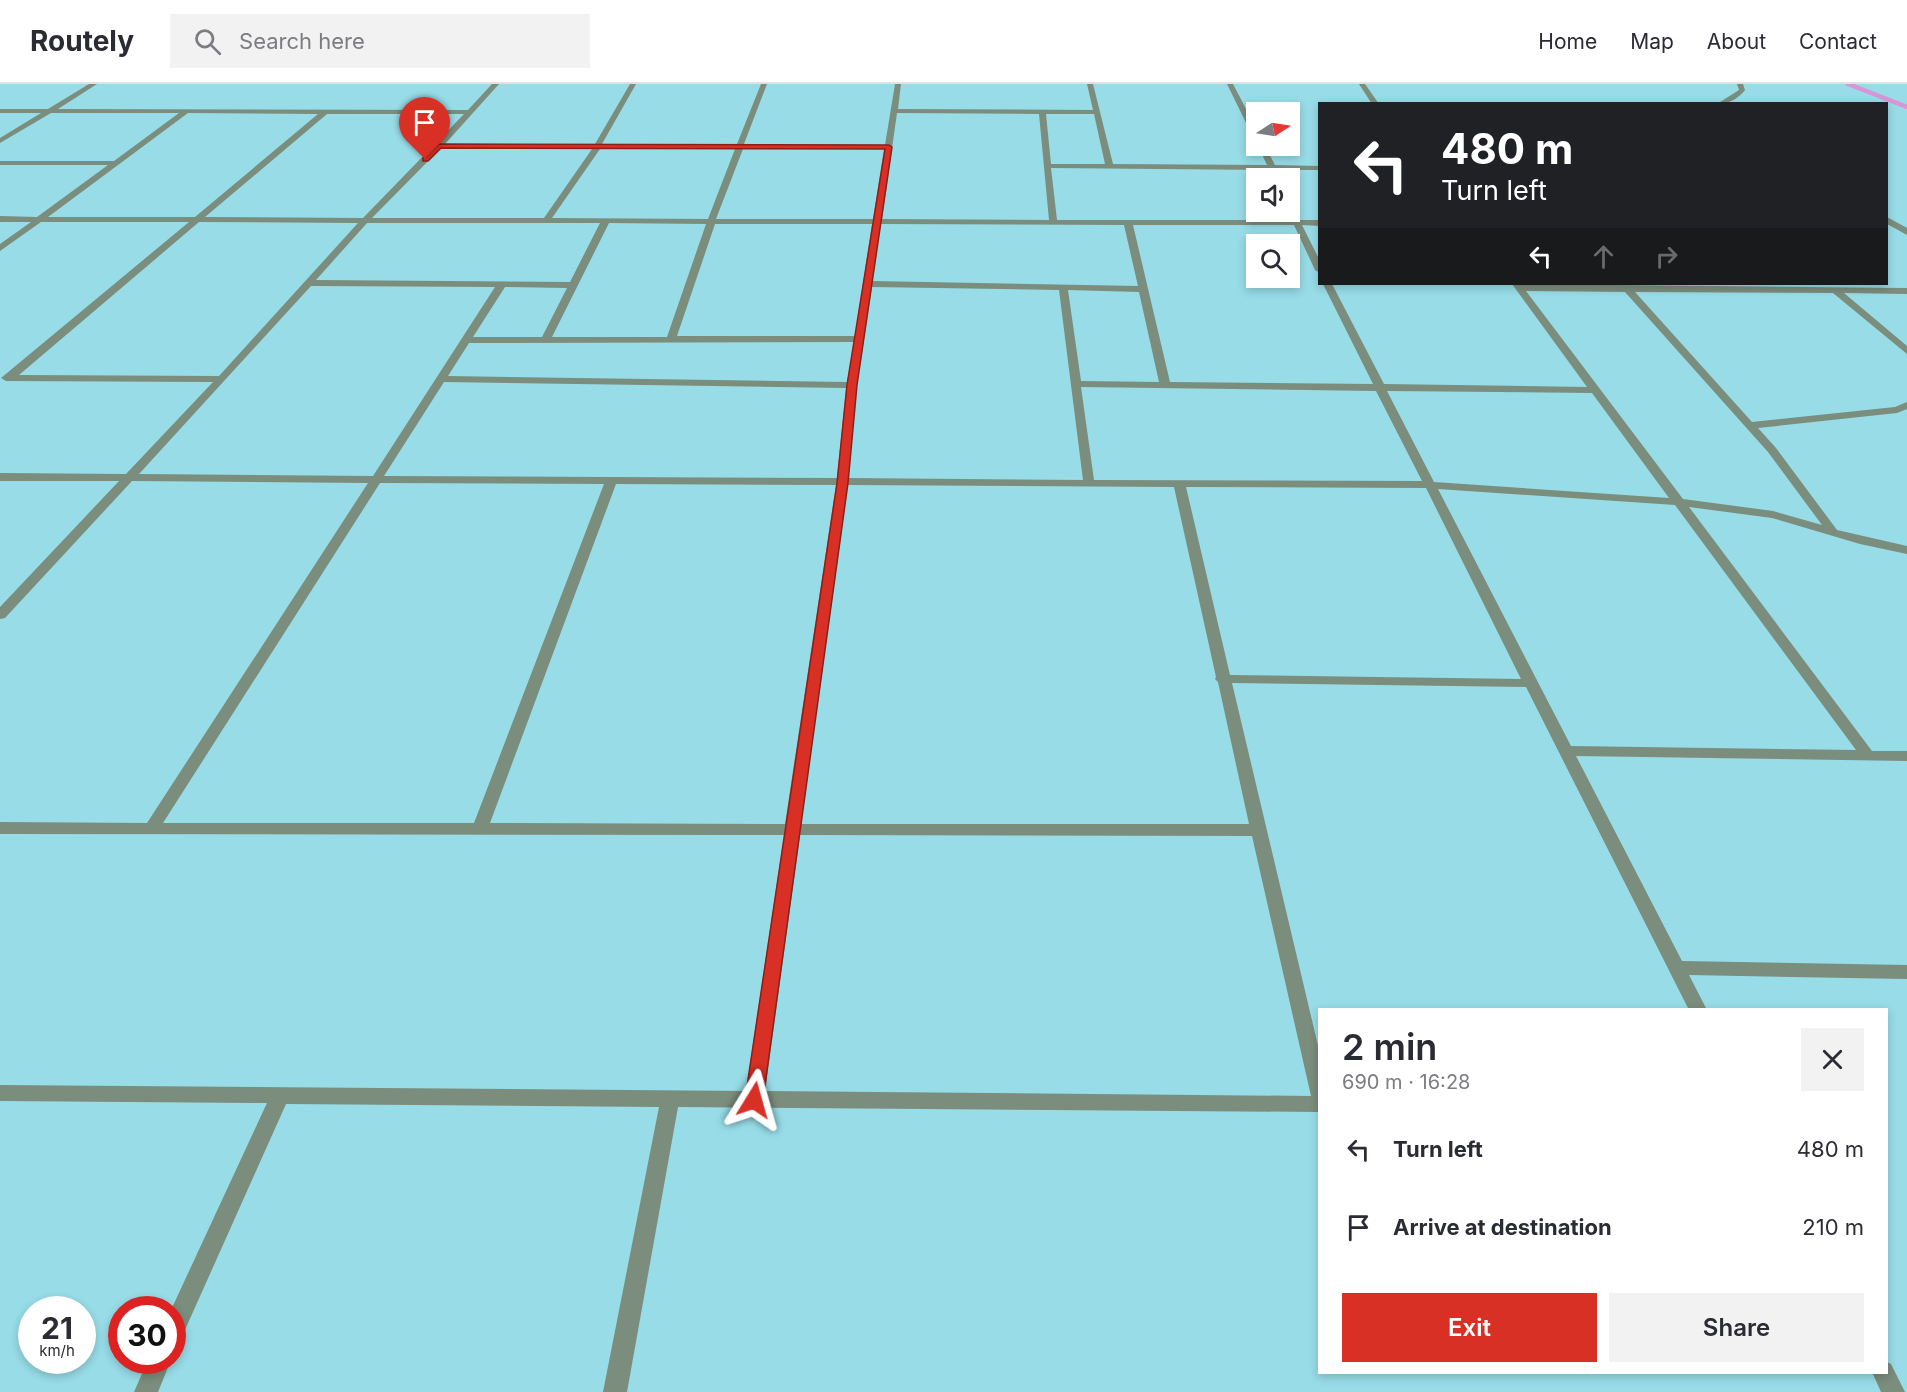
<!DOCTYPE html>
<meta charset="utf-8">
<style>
:root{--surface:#fff;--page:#f2f2f3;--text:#2b2b33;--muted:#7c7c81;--line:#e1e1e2;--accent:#d93025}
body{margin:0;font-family:Inter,sans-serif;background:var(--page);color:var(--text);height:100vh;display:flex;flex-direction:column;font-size:22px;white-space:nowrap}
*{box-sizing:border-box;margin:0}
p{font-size:20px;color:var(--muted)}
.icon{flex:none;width:33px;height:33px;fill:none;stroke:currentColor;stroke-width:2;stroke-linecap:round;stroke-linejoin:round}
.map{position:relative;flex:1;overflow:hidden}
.side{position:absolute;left:1318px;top:924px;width:570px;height:366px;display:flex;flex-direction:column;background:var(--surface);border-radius:0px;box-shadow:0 3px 9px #0003}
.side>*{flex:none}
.banner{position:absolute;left:1318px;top:18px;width:570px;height:183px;border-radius:0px;box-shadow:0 3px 9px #0003;background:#202124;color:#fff;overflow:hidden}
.needle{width:39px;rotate:78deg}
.buttons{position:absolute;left:1246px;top:18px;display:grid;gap:12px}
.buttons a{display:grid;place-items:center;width:54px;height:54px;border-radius:0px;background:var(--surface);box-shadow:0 3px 9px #0003;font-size:30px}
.speed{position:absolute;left:18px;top:1212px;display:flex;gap:12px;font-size:30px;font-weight:700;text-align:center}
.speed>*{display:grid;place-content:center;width:78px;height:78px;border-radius:50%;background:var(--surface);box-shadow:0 3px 9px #0003;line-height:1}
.speed small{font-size:15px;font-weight:400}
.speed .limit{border:9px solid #d22;background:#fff;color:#111}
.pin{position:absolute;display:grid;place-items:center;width:51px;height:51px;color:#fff;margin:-62px -26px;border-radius:50% 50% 50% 0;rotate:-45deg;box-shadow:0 0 6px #0007}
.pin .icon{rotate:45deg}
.me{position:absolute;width:66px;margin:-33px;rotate:8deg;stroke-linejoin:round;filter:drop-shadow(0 0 4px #0008)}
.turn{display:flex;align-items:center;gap:21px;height:126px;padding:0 24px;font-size:27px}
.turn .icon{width:78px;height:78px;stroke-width:2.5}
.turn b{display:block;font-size:42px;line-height:51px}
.lanes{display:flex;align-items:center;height:57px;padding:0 24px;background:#0003;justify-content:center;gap:30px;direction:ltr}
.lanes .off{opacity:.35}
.round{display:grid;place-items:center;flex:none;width:63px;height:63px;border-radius:0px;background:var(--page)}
.headline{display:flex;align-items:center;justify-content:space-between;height:102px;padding:0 24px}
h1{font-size:36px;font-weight:600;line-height:45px}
.primary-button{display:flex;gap:12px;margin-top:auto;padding:12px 24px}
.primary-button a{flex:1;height:69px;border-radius:0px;background:var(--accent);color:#fff;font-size:24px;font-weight:600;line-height:69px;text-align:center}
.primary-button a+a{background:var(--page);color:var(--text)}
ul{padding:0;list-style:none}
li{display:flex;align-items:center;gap:18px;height:78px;padding:0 24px}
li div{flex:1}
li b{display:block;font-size:22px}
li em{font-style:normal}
header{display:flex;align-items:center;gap:36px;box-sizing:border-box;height:84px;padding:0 30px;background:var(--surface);border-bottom:2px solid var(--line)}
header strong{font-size:28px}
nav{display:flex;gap:33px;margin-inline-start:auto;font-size:21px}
.search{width:420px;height:54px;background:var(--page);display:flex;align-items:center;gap:15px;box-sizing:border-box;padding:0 21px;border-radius:0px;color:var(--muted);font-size:22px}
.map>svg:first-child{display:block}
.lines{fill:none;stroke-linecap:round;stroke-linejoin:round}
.stream{stroke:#d995d5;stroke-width:4.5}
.minor{fill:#7b8d7d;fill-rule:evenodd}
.route{fill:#d93025;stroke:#8d1f18;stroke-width:1.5}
</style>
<header>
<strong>Routely</strong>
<div class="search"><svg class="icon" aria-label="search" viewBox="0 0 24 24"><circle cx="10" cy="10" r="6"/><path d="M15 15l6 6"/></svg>Search here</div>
<nav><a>Home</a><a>Map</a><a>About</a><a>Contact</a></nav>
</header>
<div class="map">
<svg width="1907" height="1308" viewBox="0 0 1907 1308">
<rect width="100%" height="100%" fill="#97dce7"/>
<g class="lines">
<polyline class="stream" points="1848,0 1907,23"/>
<g class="minor">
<path d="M89 0H97L58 25 468 26 492 0H499L445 60H595L630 0H636L602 60H737L761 0H767L744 60 885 61 895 0H901L898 25 1093 26 1087 0H1093L1113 80 1267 81 1258 62H1265L1275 81 1320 82V86H1277L1281 94H1273L1269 86 1051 84 1057 136H1291L1287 128H1290V123H1293L1300 136H1320V142L1302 141 1320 177V189L1315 186 1294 141H1133L1170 298 1373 300 1323 200H1332L1384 300 1587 303 1512 200 1907 204V210L1844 209 1907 262V270L1833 209 1635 208 1752 338 1895 323 1907 318V325L1897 329 1758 344 1776 364 1837 446 1907 462V470L1860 460 1772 434 1689 423 1872 667H1907V677L1576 672 1682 877 1907 881V895L1689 891 1707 926H1689L1526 603 1232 599 1320 970V1028L678 1023 627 1308H603L659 1023 286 1020 180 1257 172 1260 171 1226 267 1019 0 1017V1001L746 1007 784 751 0 750V738L147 739 368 399 132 397 5 534 0 535V523L119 397H0V389L126 390 213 298 6 297 1 294 189 138H41L0 167V160L31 138H0V132L37 133 108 81H0V77H114L179 29H51L0 59V54L41 29H0V25H48ZM188 29 318 30 195 133H48ZM897 29 1039 30 1049 136 882 135ZM327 30H464L363 134 205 133ZM1046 30H1094L1105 80H1051ZM441 64 592 65 544 134H372ZM600 65H735L708 135 552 134ZM743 65H884L873 135H716ZM199 138 358 139 219 292 19 291ZM367 139H600L570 198 316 196ZM609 139 706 140 667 253H552ZM715 140H872L855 252H677ZM881 140 1124 141 1138 202 872 197ZM311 202 495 203 373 392 139 390ZM505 203 567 204 542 253H473ZM872 203 1059 206 1083 396 848 394 857 301ZM1068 206 1139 208 1159 298 1081 297ZM1526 207 1625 208 1768 368 1822 441 1773 427 1683 415ZM854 258 847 298 448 292 469 259ZM444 298 846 304 837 394 384 392ZM1081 303 1376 307 1422 397 1094 396ZM1387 307 1592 309 1669 414 1434 398ZM380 399 604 400 474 739H163ZM616 400 836 401 785 740 490 739ZM848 401 1174 403 1216 593 1215 595 1218 598 1249 740H801ZM1186 403 1426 404 1521 595 1230 591ZM1438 405 1675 421 1856 666 1571 662ZM800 751 1252 752 1311 1012 765 1007Z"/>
<polygon points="1227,0 1233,0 1257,46 1257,55 1253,53"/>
<polygon points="1359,0 1365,0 1379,20 1372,20"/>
<path d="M1737 0H1743L1745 6C1738 15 1728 20 1717 20L1739 6Z"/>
<polygon points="1887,133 1907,144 1907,151 1887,140"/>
<polygon points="148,1276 171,1276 158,1308 134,1308"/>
<polygon points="1887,1278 1891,1280 1905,1308 1881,1308 1872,1288 1887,1288"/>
</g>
</g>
<polygon class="route" points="439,60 889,61 892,63 857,301 848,399 763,1016 760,1021 754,1023 747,1021 745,1016 837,399 847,301 885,65 441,64 428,77 423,77 423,74"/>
</svg>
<div class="buttons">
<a><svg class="needle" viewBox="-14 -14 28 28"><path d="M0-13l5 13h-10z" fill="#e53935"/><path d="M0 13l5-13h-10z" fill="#7c7c81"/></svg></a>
<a><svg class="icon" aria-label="sound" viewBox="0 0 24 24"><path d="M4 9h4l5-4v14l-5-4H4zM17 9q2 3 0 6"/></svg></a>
<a><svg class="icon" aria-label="search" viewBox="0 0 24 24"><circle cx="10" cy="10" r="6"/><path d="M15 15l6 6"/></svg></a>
</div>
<div class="speed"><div>21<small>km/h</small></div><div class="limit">30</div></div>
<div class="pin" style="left:425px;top:75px;background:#d93025"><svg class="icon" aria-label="arrive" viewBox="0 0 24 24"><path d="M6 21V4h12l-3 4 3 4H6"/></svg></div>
<svg class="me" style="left:754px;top:1016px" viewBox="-20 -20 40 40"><path d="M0-17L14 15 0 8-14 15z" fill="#d93025" stroke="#fff" stroke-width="4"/></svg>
<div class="banner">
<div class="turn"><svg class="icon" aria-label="left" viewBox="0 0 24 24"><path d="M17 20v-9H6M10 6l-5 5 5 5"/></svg><div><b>480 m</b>Turn left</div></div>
<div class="lanes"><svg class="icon" aria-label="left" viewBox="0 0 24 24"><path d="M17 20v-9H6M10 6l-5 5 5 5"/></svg><svg class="icon off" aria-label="ahead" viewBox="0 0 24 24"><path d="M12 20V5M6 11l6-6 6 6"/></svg><svg class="icon off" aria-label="right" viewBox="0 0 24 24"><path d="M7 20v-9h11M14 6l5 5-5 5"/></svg></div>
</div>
<section class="side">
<div class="headline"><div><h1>2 min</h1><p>690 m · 16:28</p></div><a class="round"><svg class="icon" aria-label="close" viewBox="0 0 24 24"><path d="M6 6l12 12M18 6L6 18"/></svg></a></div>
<ul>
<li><svg class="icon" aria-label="left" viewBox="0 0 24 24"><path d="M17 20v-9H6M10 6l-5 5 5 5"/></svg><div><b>Turn left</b></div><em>480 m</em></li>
<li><svg class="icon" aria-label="arrive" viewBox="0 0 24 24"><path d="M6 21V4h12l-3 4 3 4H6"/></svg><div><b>Arrive at destination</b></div><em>210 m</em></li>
</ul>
<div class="primary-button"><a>Exit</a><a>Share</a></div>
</section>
</div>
